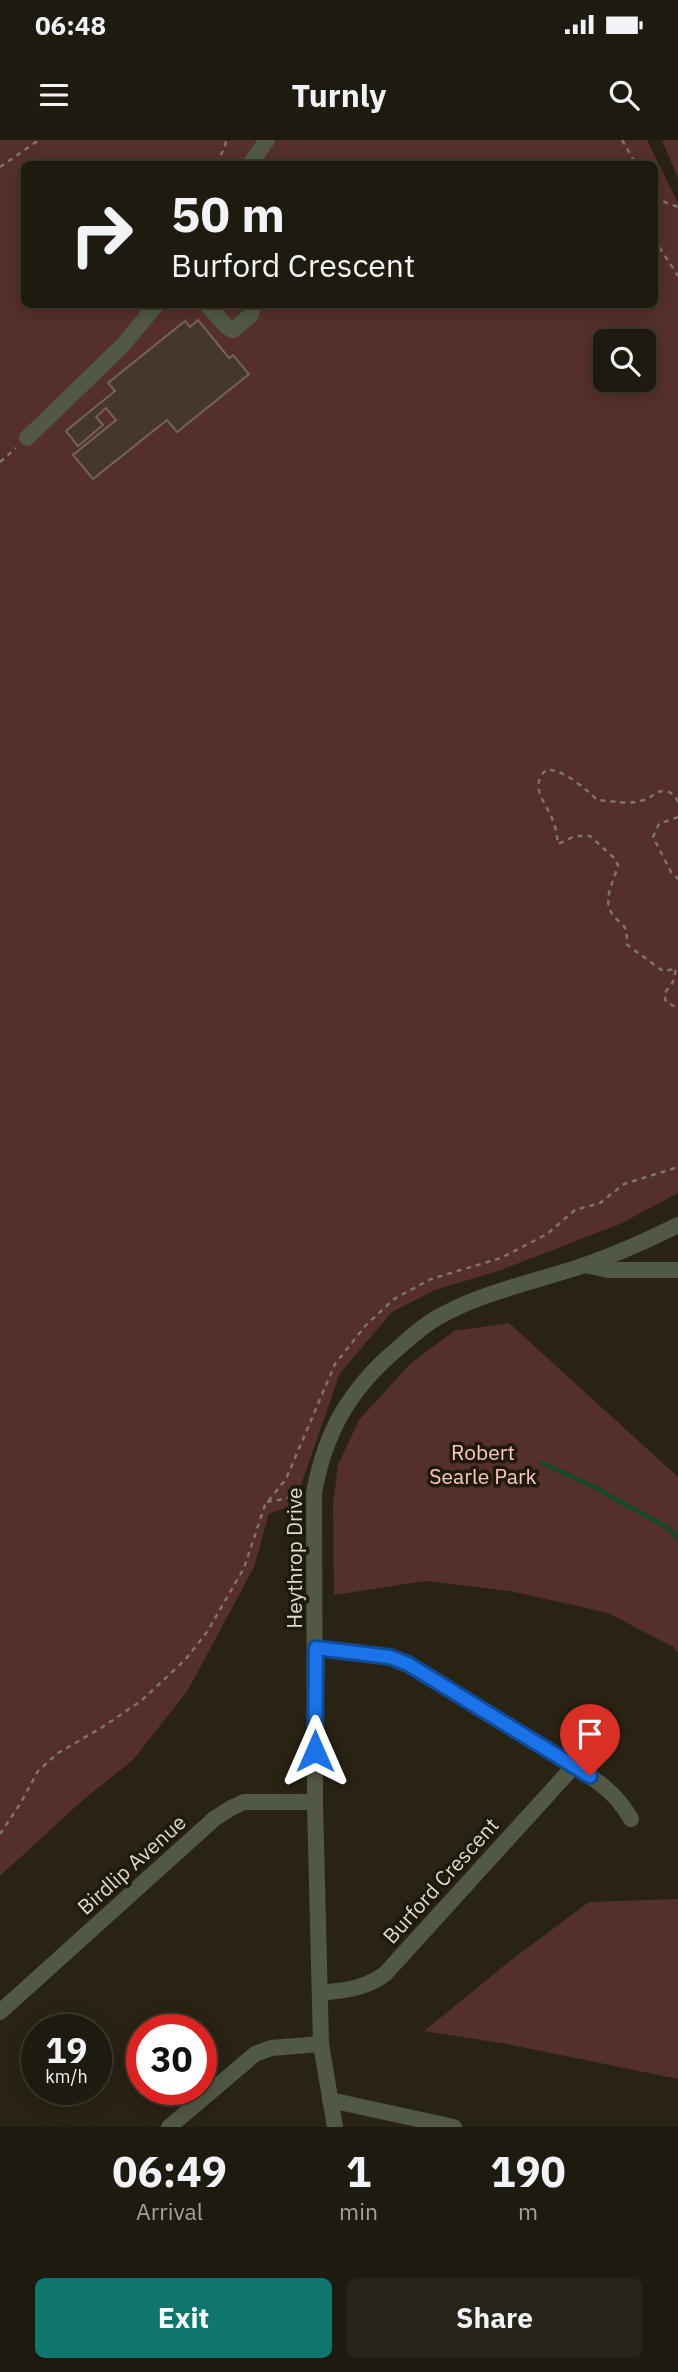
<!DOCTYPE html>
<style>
:root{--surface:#1f1a0f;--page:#272318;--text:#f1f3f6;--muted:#a1a19e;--line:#3c382f;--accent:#0f766e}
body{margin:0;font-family:"IBM Plex Sans",sans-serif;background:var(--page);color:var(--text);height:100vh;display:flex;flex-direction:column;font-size:26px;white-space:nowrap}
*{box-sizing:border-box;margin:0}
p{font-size:23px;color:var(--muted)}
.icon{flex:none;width:38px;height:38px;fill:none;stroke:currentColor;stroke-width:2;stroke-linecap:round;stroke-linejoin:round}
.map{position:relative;height:1987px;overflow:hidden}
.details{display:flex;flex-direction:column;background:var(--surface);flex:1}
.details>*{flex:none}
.hud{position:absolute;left:21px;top:21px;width:637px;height:147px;border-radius:10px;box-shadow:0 4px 18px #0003,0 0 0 2px var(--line);background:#1f1a0f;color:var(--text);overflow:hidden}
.buttons{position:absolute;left:593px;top:189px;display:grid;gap:14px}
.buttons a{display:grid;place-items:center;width:63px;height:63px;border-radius:10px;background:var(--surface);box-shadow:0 4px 18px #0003,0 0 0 2px var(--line);font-size:35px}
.speed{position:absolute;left:21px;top:1874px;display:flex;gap:14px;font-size:35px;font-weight:700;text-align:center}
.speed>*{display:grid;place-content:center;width:91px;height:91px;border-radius:50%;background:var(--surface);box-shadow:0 4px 18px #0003,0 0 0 2px var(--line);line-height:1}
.speed small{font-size:18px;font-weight:400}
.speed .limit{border:10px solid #d22;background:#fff;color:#111}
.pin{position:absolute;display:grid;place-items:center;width:60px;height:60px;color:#fff;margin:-72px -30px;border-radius:50% 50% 50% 0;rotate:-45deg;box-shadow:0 0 7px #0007}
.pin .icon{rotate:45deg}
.me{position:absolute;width:77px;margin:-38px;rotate:0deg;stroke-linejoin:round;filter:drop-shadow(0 0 5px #0008)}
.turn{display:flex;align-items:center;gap:24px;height:147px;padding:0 35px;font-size:32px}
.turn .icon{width:91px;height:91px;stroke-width:2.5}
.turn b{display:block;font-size:49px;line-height:60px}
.eta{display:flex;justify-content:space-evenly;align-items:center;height:119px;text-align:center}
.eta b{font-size:42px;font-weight:800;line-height:49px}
.action{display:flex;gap:14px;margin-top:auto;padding:14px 35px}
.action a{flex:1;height:80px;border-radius:10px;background:var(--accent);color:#fff;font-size:28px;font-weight:800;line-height:80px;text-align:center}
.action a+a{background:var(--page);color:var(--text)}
.status{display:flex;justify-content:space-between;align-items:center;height:49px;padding:0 35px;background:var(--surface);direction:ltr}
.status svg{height:19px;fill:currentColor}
header{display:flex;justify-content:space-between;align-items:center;height:91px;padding:0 35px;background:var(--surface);font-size:32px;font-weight:800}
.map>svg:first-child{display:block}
.green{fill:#552f2b;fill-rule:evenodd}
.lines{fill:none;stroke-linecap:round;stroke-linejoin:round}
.stream{stroke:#164729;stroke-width:4.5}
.building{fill:#46372c;stroke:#736256;stroke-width:2}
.path{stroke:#7b7669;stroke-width:2.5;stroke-dasharray:5 5;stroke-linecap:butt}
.minor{stroke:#515844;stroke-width:16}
.route-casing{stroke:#114b97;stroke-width:18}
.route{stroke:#1a73e8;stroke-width:12}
.labels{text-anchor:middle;stroke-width:7;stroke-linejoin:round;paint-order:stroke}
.park-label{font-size:21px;fill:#fcc7c0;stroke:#1f1a0a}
.street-label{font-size:21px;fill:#dddad0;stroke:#1f1a0a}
</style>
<div class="status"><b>06:48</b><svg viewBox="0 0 49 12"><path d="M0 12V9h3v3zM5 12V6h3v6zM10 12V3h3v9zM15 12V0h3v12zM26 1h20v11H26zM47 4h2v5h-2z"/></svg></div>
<header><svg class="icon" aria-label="menu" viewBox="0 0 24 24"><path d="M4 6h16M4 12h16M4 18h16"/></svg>Turnly<svg class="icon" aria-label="search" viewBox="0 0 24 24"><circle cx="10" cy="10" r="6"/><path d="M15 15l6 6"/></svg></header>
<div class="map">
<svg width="678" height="1987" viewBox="0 0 678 1987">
<rect width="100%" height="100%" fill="#292314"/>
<g class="green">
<path d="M0 0H647L678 63V1053L620 1084 501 1130 435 1150 392 1172 340 1233 294 1365 269 1374 254 1427 188 1550 133 1620 83 1660 0 1736ZM24 24H654V164H24ZM606 201H644V240H606Z"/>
<polygon points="662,0 678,0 678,38"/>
<polygon points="509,1183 678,1337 678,1513 673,1507 608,1473 510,1451 425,1441 334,1455 333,1365 338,1325 359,1280 410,1224 454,1191"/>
<polygon points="678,1759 678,1939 507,1904 424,1891 510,1821 589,1762"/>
</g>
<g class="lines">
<polyline class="stream" points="542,1323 594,1347 670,1389 678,1399"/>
</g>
<polygon class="building" points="198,180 229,218 233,215 249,234 177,292 167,280 93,339 73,315 116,280 106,268 96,277 103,285 78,306 66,291 115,251 108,243 185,181 190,187"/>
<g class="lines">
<g class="path">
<polyline points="622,0 636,24"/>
<polyline points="216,24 225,7 226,0"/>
<polyline points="0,27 39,0"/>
<polyline points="654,58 678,67"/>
<polyline points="654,99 678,136"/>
<polyline points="0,322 16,308"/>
<path d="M678 662C675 656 672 652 665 651 656 650 652 658 644 660 629 665 613 661 597 660 586 649 562 628 546 630 528 648 547 663 553 681 556 688 557 696 558 704L575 696H590L613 717 618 725C615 738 604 756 610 770 616 785 630 780 626 804L663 831 676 829 673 842 664 854 666 862 674 866H678"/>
<polyline points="678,677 659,684 653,697 671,732 678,739"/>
<polyline points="267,1362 299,1356"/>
<polyline points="0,1694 20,1664 38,1631 58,1613 101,1588 141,1561 185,1520 207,1492 244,1428 265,1365 286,1339 335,1224 366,1185 394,1159 431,1139 501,1118 547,1094 575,1070 600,1063 624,1044 678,1027"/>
</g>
<g class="minor">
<polyline points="250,24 267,0"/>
<polyline points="206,164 227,187 233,190 251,175 253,164"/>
<polyline points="27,298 123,205 157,164"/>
<polyline points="585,1125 608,1130 678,1130"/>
<path d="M316 1508 390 1517 408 1524 574 1626 385 1834C365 1849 344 1850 320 1853"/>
<path d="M574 1626C598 1641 617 1654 631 1679"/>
<polyline points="0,1872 214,1679 231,1668 244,1662 315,1662"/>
<polyline points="330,1960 454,1987"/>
<polyline points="169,1987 255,1914 271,1908 321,1904"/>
<path d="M335 1987 321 1904 315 1662 314 1353C325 1292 349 1250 397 1209 409 1199 421 1187 435 1179 481 1152 535 1142 585 1125 617 1114 648 1100 678 1085"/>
</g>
</g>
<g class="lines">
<defs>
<polyline id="route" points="315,1611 316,1508 390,1517 408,1524 590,1636"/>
</defs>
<use href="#route" class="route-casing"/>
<use href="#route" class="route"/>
</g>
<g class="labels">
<g class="park-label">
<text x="483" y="1320">Robert<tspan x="483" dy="24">Searle Park</tspan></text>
</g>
<g class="street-label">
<text transform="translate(295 1418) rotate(-90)" y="7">Heythrop Drive</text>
<text transform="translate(132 1725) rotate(-42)" y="7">Birdlip Avenue</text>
<text transform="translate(441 1741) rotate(-48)" y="7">Burford Crescent</text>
</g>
</g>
</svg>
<div class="buttons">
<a><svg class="icon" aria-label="search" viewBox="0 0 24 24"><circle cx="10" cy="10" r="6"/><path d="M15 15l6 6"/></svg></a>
</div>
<div class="speed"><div>19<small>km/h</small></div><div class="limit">30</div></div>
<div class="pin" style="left:590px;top:1636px;background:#d93025"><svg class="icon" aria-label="arrive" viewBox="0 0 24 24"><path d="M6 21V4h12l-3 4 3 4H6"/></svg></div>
<svg class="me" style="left:315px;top:1611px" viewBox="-20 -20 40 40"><path d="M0-17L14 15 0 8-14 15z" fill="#1a73e8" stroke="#fff" stroke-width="4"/></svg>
<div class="hud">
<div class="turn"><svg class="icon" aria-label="right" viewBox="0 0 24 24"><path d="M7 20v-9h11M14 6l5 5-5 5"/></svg><div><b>50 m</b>Burford Crescent</div></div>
</div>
</div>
<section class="details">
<div class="eta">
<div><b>06:49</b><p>Arrival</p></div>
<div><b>1</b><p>min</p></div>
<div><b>190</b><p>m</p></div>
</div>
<div class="action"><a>Exit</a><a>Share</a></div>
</section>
